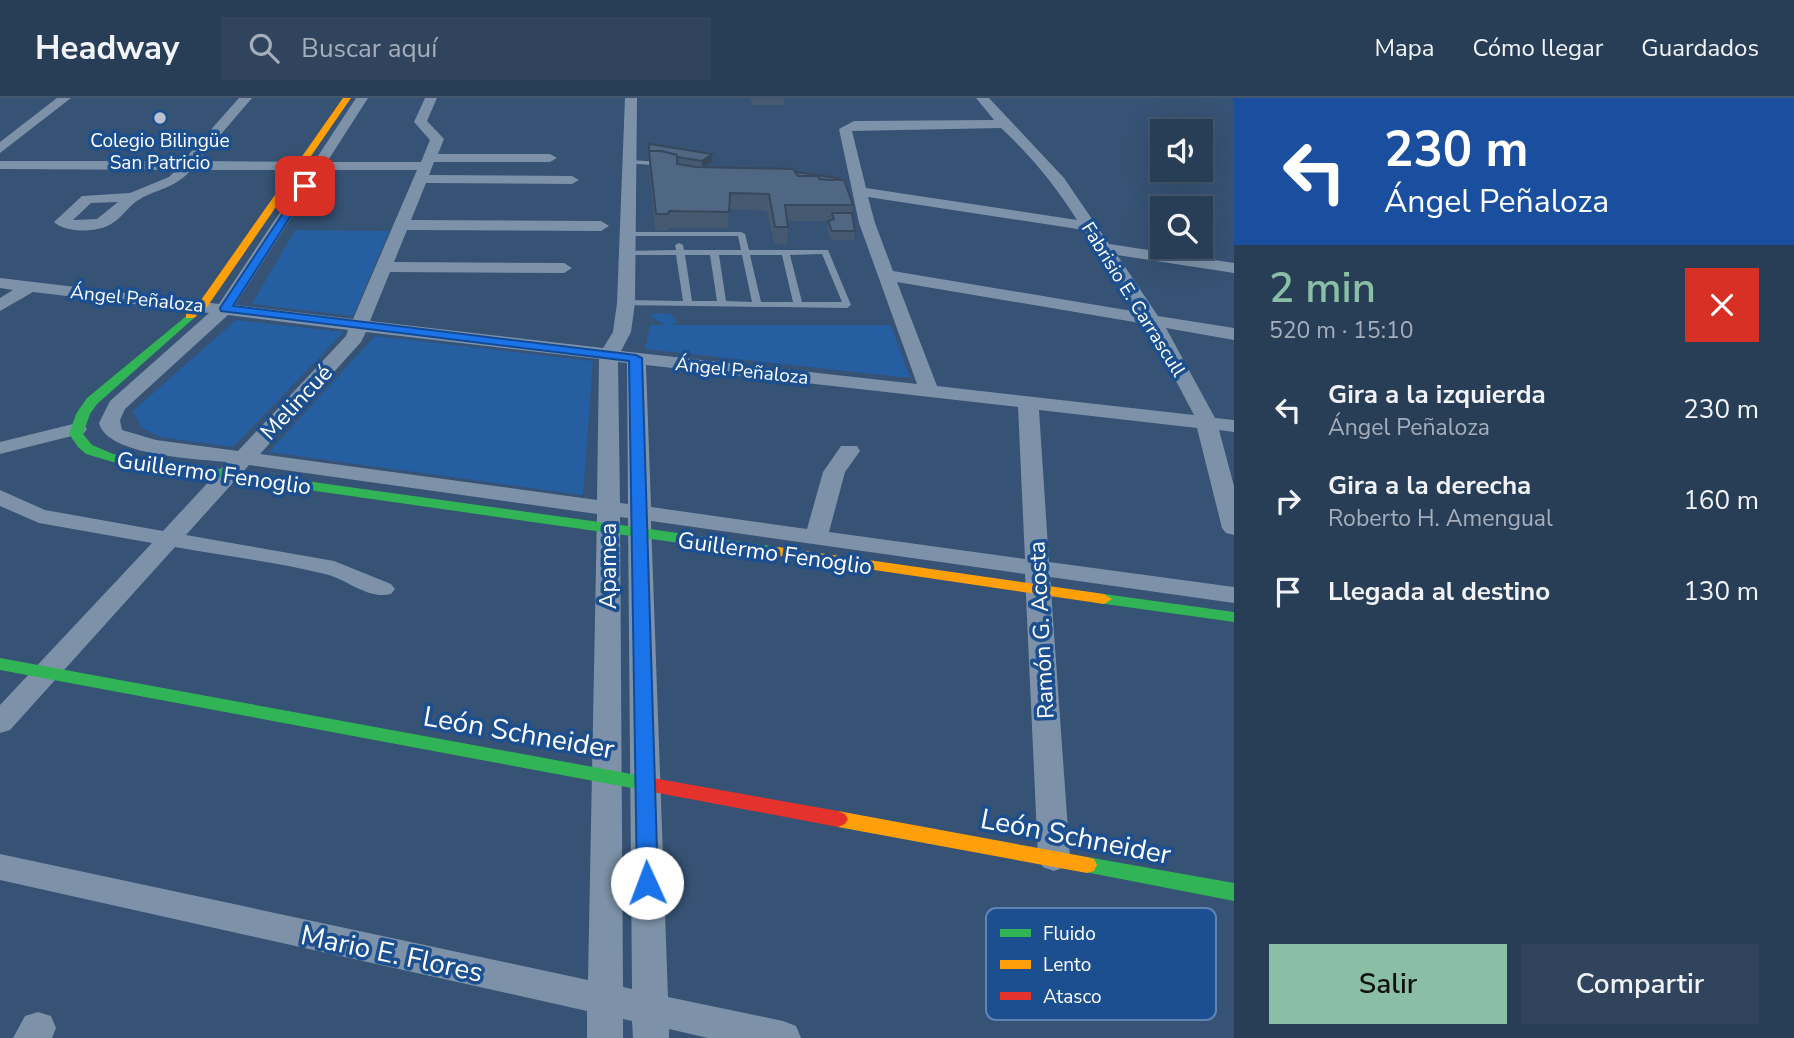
<!DOCTYPE html>
<html lang="es">
<meta charset="utf-8">
<style>
:root{--surface:#283e57;--page:#30455d;--text:#f1f3f6;--muted:#a5aeba;--line:#44576d;--accent:#8abfa5}
body{margin:0;font-family:"Nunito Sans",sans-serif;background:var(--page);color:var(--text);height:100vh;display:flex;flex-direction:column;font-size:26px;white-space:nowrap}
*{box-sizing:border-box;margin:0}
p{font-size:23px;color:var(--muted)}
.icon{flex:none;width:38px;height:38px;fill:none;stroke:currentColor;stroke-width:2;stroke-linecap:round;stroke-linejoin:round}
.map{position:relative;flex:1;overflow:hidden}
.side{display:flex;flex-direction:column;background:var(--surface);width:560px}
.side>*{flex:none}
.top-card{background:#1a4fa0;color:#fff;overflow:hidden}
.buttons{position:absolute;left:1150px;top:21px;display:grid;gap:14px}
.buttons a{display:grid;place-items:center;width:63px;height:63px;border-radius:0px;background:var(--surface);box-shadow:0 7px 28px #0002,0 0 0 2px var(--line);font-size:35px}
.pin{position:absolute;display:grid;place-items:center;width:60px;height:60px;color:#fff;margin:-30px;border-radius:14px;box-shadow:0 4px 10px #0006}
.me{position:absolute;width:77px;margin:-38px;rotate:358deg;stroke-linejoin:round;filter:drop-shadow(0 0 5px #0008)}
.turn{display:flex;align-items:center;gap:24px;height:147px;padding:0 35px;font-size:32px}
.turn .icon{width:91px;height:91px;stroke-width:2.5}
.turn b{display:block;font-size:49px;line-height:60px}
.round{display:grid;place-items:center;flex:none;width:74px;height:74px;border-radius:0px;background:var(--page)}
.headline{display:flex;align-items:center;justify-content:space-between;height:119px;padding:0 35px}
h1{font-size:42px;font-weight:600;line-height:52px;color:var(--accent)}
.action{display:flex;gap:14px;margin-top:auto;padding:14px 35px}
.action a{flex:1;height:80px;border-radius:0px;background:var(--accent);color:#111;font-size:28px;font-weight:600;line-height:80px;text-align:center}
.action a+a{background:var(--page);color:var(--text)}
ul{padding:0;list-style:none}
li{display:flex;align-items:center;gap:21px;height:91px;padding:0 35px}
li div{flex:1}
li b{display:block;font-size:26px}
li em{font-style:normal}
header{display:flex;align-items:center;gap:42px;box-sizing:border-box;height:98px;padding:0 35px;background:var(--surface);border-bottom:2px solid var(--line)}
header strong{font-size:33px}
nav{display:flex;gap:38px;margin-inline-start:auto;font-size:24px}
.search{width:490px;height:63px;background:var(--page);display:flex;align-items:center;gap:18px;box-sizing:border-box;padding:0 24px;border-radius:0px;color:var(--muted);font-size:26px}
main{display:flex;flex:1;min-height:0}
.map>svg:first-child{display:block}
.green{fill:#265fa1}
.lines{fill:none;stroke-linecap:round;stroke-linejoin:round}
.lane{fill:#7d92a8;fill-rule:evenodd}
.street{fill:#7d92a8;fill-rule:evenodd}
.fast{fill:#30b455;fill-rule:evenodd}
.slow{fill:#ff9f0a;fill-rule:evenodd}
.jam{fill:#e5322d;fill-rule:evenodd}
.wall{fill:#455971}
.shaded-wall{fill:#38485c}
.building{fill:#506783;stroke:#38485c;stroke-width:2}
.route{fill:#1a73e8;stroke:#114b97;stroke-width:2}
.poi-dot{fill:#b9c2ce;stroke:#1b4f8f;stroke-width:2.5}
.labels{text-anchor:middle;stroke-width:7;stroke-linejoin:round;paint-order:stroke}
.far-poi-label{font-size:19px;fill:#fff;stroke:#1b4f8f}
.far-street-label{font-size:19px;fill:#fff;stroke:#1b4f8f}
.street-label{font-size:23px;fill:#fff;stroke:#1b4f8f}
.near-street-label{font-size:28px;fill:#fff;stroke:#1b4f8f}
.key{fill:#1b4f8f;stroke:#5f84b1;stroke-width:2}
.key-label{font-size:19px;fill:#fff}
</style>
<header>
<strong>Headway</strong>
<div class="search"><svg class="icon" aria-label="search" viewBox="0 0 24 24"><circle cx="10" cy="10" r="6"/><path d="M15 15l6 6"/></svg>Buscar aquí</div>
<nav><a>Mapa</a><a>Cómo llegar</a><a>Guardados</a></nav>
</header>
<main>
<div class="map">
<svg width="1234" height="940" viewBox="0 0 1234 940">
<rect width="100%" height="100%" fill="#365274"/>
<g class="green">
<polygon points="295,132 389,133 353,218 252,206"/>
<polygon points="659,215 670,216 677,223 672,227 891,227 910,280 645,251 650,227 666,227 649,218"/>
<polygon points="236,222 344,234 233,349 160,339 141,329 133,313"/>
<polygon points="375,238 593,263 583,397 269,354"/>
</g>
<g class="lines">
<g class="lane">
<polygon points="629,62 663,64 666,66 663,68 627,65 627,63"/>
<path d="M624 134H741L745 136 749 152H828L851 207 847 210 623 207 622 205 626 202 683 203 676 157H627L623 155 624 153 676 152 675 147 679 145 683 147 684 152H741L738 138H624ZM822 156 842 204H802L790 157ZM685 157H710L717 203H692ZM719 157H742L752 204 726 203ZM750 157H782L793 204H761Z"/>
</g>
<g class="street">
<polygon points="57,0 71,0 0,55 0,44"/>
<path d="M239 0H252L198 63 314 64 356 0H368L327 64H421L430 42 414 24 425 0H437L427 23 444 41 438 56H550L557 60 550 64H434L429 77 572 78 579 82 572 86 426 85 411 122 601 123 609 128 601 133 407 132 394 164 564 165 572 170 564 175 390 174 370 223 603 250 613 234 617 205 625 0H637L635 205 631 234 621 253 917 286 859 125 839 31 854 23 994 22 976 0H989L1064 80 1109 146 1234 165V175L1117 157 1158 218 1234 230V242L1166 230 1215 320 1234 322V334L1219 332 1234 388V437L1226 435 1222 430 1197 330 1039 312 1049 464 1234 489V505L1050 479 1070 760 1065 769 1054 773 1043 769 1038 760 1025 476 651 423 668 899 783 923 796 928 801 940H708L669 931V940H633L632 923 623 921V940H587V913L0 782V756L588 882 597 416 249 367 186 437 334 463 391 486 395 491 391 496C368 502 347 481 325 476 276 464 225 458 175 449L10 632 0 635V607L152 445 39 425 0 408V392L45 412 163 433 227 364C198 361 107 358 99 325L110 303 209 215 33 194 0 213V200L13 192 0 190V180L219 206 308 72H191C175 90 160 90 140 101 129 107 122 120 111 126 98 135 65 135 54 124L82 98 130 95 169 79 176 72 0 71V63H183ZM1001 30C1031 58 1055 87 1077 122L866 90 852 33ZM322 72H417L353 221 235 207ZM868 99 1084 132 1138 214 893 173 875 125ZM118 104 97 121 73 122 91 105ZM897 184 1146 226 1194 317 937 288ZM228 217 348 232 346 238 238 353 156 342 122 332 120 322 125 311ZM366 234 599 261 597 402 260 356 361 244ZM618 264 627 265 628 406 620 405ZM646 267 1018 309 1025 461 829 434 845 374 860 353 857 348H841L823 374 807 431 651 409ZM620 419 628 420 632 891 623 889Z"/>
<polygon points="77,325 84,327 87,331 84,335 0,356 0,344"/>
<polygon points="38,914 51,918 56,930 52,940 13,940 25,918"/>
</g>
<g class="fast">
<polygon points="190,215 194,216 194,220 97,306 90,316 83,336 92,347 113,356 778,449 786,454 778,459 113,364 86,356 78,349 69,336 76,316 87,300"/>
<polygon points="1104,496 1234,514 1234,524 1098,505 1096,501 1098,497"/>
<polygon points="0,560 653,680 660,682 663,687 660,692 653,694 0,572"/>
<polygon points="1087,759 1234,785 1234,803 1080,773 1077,767 1080,761"/>
</g>
<g class="slow">
<polygon points="343,0 351,0 207,209 194,220 186,220 186,216 199,205"/>
<polygon points="778,449 1104,496 1112,501 1104,506 773,457 770,454"/>
<polygon points="838,713 1087,759 1094,761 1097,767 1094,773 1087,775 838,729 831,726 828,721 831,716"/>
</g>
<polygon class="jam" points="653,680 838,713 845,716 848,721 845,726 838,729 653,694 646,692 643,687 646,682"/>
</g>
<g class="wall">
<polygon points="750,0 784,0 784,7 752,7"/>
<polygon points="649,46 712,56 712,64 703,70 796,75 837,82 853,107 852,115 855,133 854,142 831,142 827,132 828,123 788,123 788,129 787,146 774,146 767,113 729,111 728,130 668,130 668,133 655,132 649,69"/>
</g>
<polygon class="shaded-wall" points="712,56 712,64 702,71 702,63"/>
<g class="building">
<polygon points="649,46 712,56 702,63 677,59 677,57 661,53 649,54"/>
<polygon points="649,53 661,53 677,57 677,66 696,69 793,71 798,78 818,78 820,81 844,82 853,107 785,107 788,129 775,129 769,96 730,95 729,114 669,113 668,116 656,116"/>
<polygon points="796,74 837,80 833,82 820,81 818,78 798,78"/>
<polygon points="832,115 852,115 855,133 832,133 828,123 834,121"/>
</g>
<polygon class="route" points="305,85 310,88 233,208 636,257 642,260 658,785 655,791 647,793 640,791 637,785 629,263 221,213 220,210 301,88"/>
<circle class="poi-dot" cx="160" cy="20" r="7"/>
<g class="labels">
<g class="far-poi-label">
<text x="160" y="49">Colegio Bilingüe<tspan x="160" dy="22">San Patricio</tspan></text>
</g>
<g class="far-street-label">
<text transform="translate(137 200) rotate(6)" y="7">Ángel Peñaloza</text>
<text transform="translate(1134 201) rotate(58)" y="7">Fabrisio E. Carrascull</text>
<text transform="translate(742 272) rotate(6)" y="7">Ángel Peñaloza</text>
</g>
<g class="street-label">
<text transform="translate(296 304) rotate(-47)" y="8">Melincué</text>
<text transform="translate(214 375) rotate(8)" y="8">Guillermo Fenoglio</text>
<text transform="translate(775 455) rotate(8)" y="8">Guillermo Fenoglio</text>
<text transform="translate(608 468) rotate(-90)" y="8">Apamea</text>
<text transform="translate(1041 532) rotate(-93)" y="8">Ramón G. Acosta</text>
</g>
<g class="near-street-label">
<text transform="translate(519 634) rotate(10)" y="10">León Schneider</text>
<text transform="translate(1076 738) rotate(11)" y="10">León Schneider</text>
<text transform="translate(392 855) rotate(12)" y="10">Mario E. Flores</text>
</g>
</g>
<rect x="986" y="810" width="230" height="112" rx="10" class="key"/>
<rect x="1000" y="831" width="31" height="8" fill="#30b455"/>
<rect x="1000" y="862" width="31" height="9" fill="#ff9f0a"/>
<rect x="1000" y="894" width="31" height="8" fill="#e5322d"/>
<g class="key-label">
<text x="1043" y="842">Fluido</text>
<text x="1043" y="873">Lento</text>
<text x="1043" y="905">Atasco</text>
</g>
</svg>
<div class="buttons">
<a><svg class="icon" aria-label="sound" viewBox="0 0 24 24"><path d="M4 9h4l5-4v14l-5-4H4zM17 9q2 3 0 6"/></svg></a>
<a><svg class="icon" aria-label="search" viewBox="0 0 24 24"><circle cx="10" cy="10" r="6"/><path d="M15 15l6 6"/></svg></a>
</div>
<div class="pin" style="left:305px;top:88px;background:#d93025"><svg class="icon" aria-label="arrive" viewBox="0 0 24 24"><path d="M6 21V4h12l-3 4 3 4H6"/></svg></div>
<svg class="me" style="left:647px;top:785px" viewBox="-20 -20 40 40"><circle r="19" fill="#fff"/><path d="M0-13L10 11 0 6-10 11z" fill="#1a73e8"/></svg>
</div>
<section class="side">
<div class="top-card">
<div class="turn"><svg class="icon" aria-label="left" viewBox="0 0 24 24"><path d="M17 20v-9H6M10 6l-5 5 5 5"/></svg><div><b>230 m</b>Ángel Peñaloza</div></div>
</div>
<div class="headline"><div><h1>2 min</h1><p>520 m · 15:10</p></div><a class="round" style="background:#d93025;color:#fff"><svg class="icon" aria-label="close" viewBox="0 0 24 24"><path d="M6 6l12 12M18 6L6 18"/></svg></a></div>
<ul>
<li><svg class="icon" aria-label="left" viewBox="0 0 24 24"><path d="M17 20v-9H6M10 6l-5 5 5 5"/></svg><div><b>Gira a la izquierda</b><p>Ángel Peñaloza</p></div><em>230 m</em></li>
<li><svg class="icon" aria-label="right" viewBox="0 0 24 24"><path d="M7 20v-9h11M14 6l5 5-5 5"/></svg><div><b>Gira a la derecha</b><p>Roberto H. Amengual</p></div><em>160 m</em></li>
<li><svg class="icon" aria-label="arrive" viewBox="0 0 24 24"><path d="M6 21V4h12l-3 4 3 4H6"/></svg><div><b>Llegada al destino</b></div><em>130 m</em></li>
</ul>
<div class="action"><a>Salir</a><a>Compartir</a></div>
</section>
</main>
